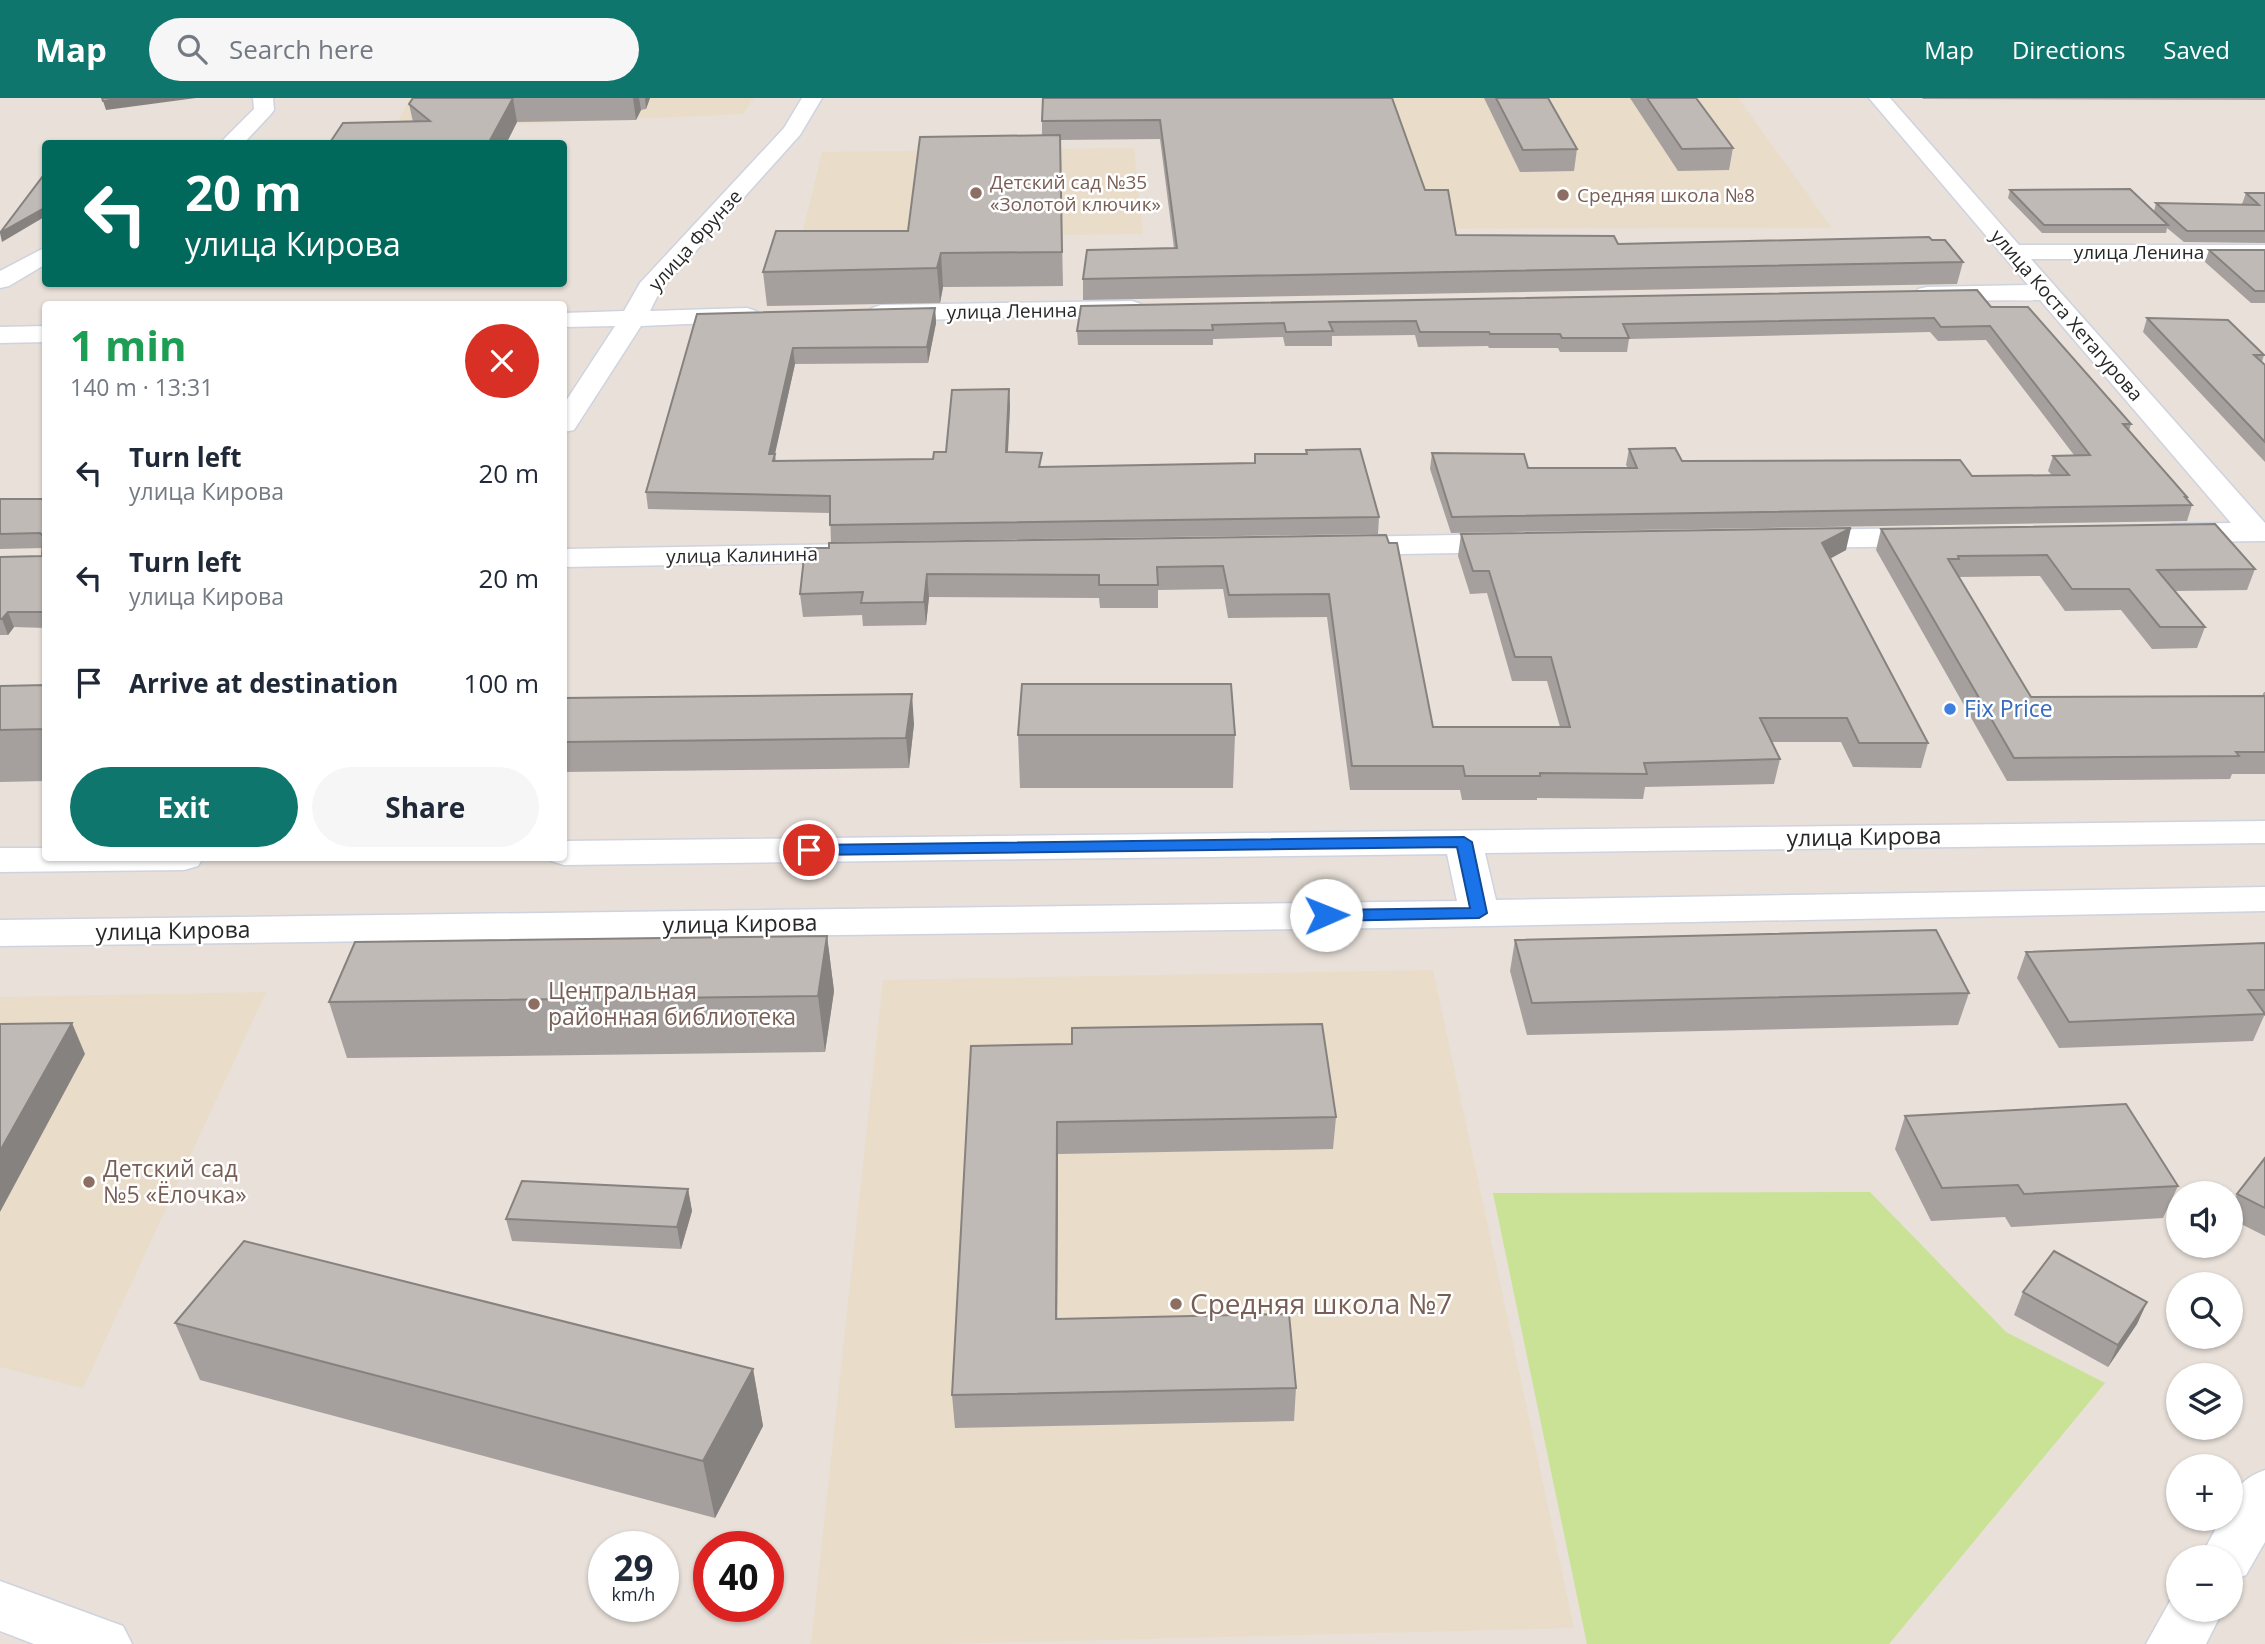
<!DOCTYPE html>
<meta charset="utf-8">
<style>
:root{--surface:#fff;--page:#f6f6f7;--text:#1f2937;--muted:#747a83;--accent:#0f766e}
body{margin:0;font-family:"Open Sans",sans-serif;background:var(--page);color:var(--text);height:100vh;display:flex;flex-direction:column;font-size:26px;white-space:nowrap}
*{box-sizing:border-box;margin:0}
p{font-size:23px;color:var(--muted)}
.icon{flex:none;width:38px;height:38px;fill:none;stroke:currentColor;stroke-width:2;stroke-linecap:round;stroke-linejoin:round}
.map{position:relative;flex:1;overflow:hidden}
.sheet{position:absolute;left:42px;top:203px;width:525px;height:560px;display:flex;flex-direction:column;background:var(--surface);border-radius:7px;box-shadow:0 2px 5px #0004}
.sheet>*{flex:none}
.hud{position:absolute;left:42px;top:42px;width:525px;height:147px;border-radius:7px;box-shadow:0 2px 5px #0004;background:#00695c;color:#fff;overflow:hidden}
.controls{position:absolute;left:2166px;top:1083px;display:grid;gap:14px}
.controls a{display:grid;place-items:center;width:77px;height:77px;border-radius:50%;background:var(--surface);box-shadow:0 2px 5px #0004;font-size:35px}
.speed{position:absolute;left:588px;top:1433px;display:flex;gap:14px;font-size:35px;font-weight:700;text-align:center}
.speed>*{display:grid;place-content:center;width:91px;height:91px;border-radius:50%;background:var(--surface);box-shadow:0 2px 5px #0004;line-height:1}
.speed small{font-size:18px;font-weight:400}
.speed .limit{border:10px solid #d22;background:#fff;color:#111}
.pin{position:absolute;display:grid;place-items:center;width:60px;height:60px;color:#fff;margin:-30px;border:4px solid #fff;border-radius:50%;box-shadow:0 2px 7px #0007}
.me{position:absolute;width:77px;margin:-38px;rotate:89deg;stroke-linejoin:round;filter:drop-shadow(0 0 5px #0008)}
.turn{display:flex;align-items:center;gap:24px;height:147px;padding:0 28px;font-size:32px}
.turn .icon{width:91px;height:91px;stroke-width:2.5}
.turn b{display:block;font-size:49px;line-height:60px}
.round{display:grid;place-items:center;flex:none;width:74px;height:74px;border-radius:37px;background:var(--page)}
.head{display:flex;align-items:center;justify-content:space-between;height:119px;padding:0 28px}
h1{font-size:42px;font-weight:700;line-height:52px;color:#1e9e55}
.primary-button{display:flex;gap:14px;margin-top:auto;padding:14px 28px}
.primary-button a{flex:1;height:80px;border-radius:42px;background:var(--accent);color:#fff;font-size:28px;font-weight:700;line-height:80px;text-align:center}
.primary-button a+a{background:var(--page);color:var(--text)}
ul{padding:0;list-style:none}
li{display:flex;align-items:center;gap:21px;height:105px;padding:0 28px}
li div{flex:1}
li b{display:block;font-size:26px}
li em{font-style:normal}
header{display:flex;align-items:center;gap:42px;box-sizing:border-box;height:98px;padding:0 35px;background:var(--accent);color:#fff}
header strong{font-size:33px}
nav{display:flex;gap:38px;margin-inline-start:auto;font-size:24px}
.search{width:490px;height:63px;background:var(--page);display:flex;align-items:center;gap:18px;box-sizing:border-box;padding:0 24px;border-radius:38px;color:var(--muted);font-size:26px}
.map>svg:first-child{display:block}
.education{fill:#e9dcc9}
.pitch{fill:#c9e295}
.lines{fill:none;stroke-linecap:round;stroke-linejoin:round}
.street-casing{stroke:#ced3df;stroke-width:3}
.secondary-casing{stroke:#ced3df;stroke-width:3}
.street{fill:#fff;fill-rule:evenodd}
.secondary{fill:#fff;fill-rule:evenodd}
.wall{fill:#a5a09d}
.shaded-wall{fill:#86827f}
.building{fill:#c0bab6;stroke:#86827f;stroke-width:2}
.route{fill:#1a73e8;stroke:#114b97;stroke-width:2}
.education-dot{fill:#8d6e63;stroke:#fff;stroke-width:2.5}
.shop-dot{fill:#3f7fe0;stroke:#fff;stroke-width:2.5}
.labels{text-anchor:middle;stroke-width:5;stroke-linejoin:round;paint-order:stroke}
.far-education-label{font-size:19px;fill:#785e54;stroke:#fff;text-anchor:start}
.far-street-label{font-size:19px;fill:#272727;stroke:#fff}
.shop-label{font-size:23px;fill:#366cbe;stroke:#fff;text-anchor:start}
.street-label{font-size:23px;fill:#272727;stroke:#fff}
.education-label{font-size:23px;fill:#785e54;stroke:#fff;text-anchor:start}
.near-education-label{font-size:28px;fill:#785e54;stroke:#fff;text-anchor:start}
</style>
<header>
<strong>Map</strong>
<div class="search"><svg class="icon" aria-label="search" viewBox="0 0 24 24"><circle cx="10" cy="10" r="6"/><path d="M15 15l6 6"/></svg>Search here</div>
<nav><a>Map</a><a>Directions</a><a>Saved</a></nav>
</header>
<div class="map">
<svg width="2265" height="1546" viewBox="0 0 2265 1546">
<rect width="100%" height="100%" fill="#e8e0d9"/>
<g class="education">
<polygon points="410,0 754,0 743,16 394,32"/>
<polygon points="1377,0 1738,0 1832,130 1322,131"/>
<polygon points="1134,50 1143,136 801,140 822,54"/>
<polygon points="1433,872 1574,1530 942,1546 811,1546 883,882"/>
<polygon points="266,894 83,1290 0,1269 0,899"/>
</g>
<polygon class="pitch" points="1870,1094 2006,1234 2105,1285 1889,1546 1587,1546 1493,1095"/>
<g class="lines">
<defs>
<g id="street">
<polygon points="253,0 273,0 274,12 271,16 243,46 219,46 254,11"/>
<polygon points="802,0 822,0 800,37 660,193 650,213 747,210 756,213 760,218 756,223 641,228 574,332 564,334 564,306 615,228 564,229 564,215 624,213 640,185 784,30"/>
<polygon points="1869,0 1890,0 2019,147 2265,147 2265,161 2031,161 2265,425 2265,443 2172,444 2161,441 2157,435 2161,429 2172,426 2231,425 2040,202 1927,203 1918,201 1915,196 1918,191 1927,189 2028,187"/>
<polygon points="46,149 46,166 9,188 0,190 0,173"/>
<polygon points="1132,203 1141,206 1145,211 1141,216 881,223 872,220 868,215 872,210 881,207"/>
<polygon points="46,228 46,244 0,245 0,229"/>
<polygon points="1930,430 1941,433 1945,439 1941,445 1930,448 1797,450 1786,447 1782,441 1786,435 1797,432"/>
<polygon points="1513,436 1524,439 1528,445 1524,451 1513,454 1346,457 1335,455 1331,448 1335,441 1346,439"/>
<polygon points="855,446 866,448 870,455 866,462 855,464 564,469 564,451"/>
<polygon points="0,1483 123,1528 132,1546 34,1546 0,1533"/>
</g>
<g id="secondary">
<polygon points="2265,723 2265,745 1485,755 1496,802 2265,789 2265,813 1382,830 0,848 0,822 1457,803 1447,756 564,767 551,763 548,760 564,760 564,743"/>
<polygon points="0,750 46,750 46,760 203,760 198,768 184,772 0,774"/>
<path d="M2265 1372V1444L2246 1477 2231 1483V1460H2200L2221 1421H2231C2231 1394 2240 1381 2265 1372Z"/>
<polygon points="2179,1493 2179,1512 2223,1512 2206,1546 2146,1546 2175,1494"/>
</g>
</defs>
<use href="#street" class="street-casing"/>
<use href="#secondary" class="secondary-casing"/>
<use href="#street" class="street"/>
<use href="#secondary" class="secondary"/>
</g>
<g class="wall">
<polygon points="413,0 650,0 646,11 641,12 636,22 517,24 506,46 329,46 413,24 409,6"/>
<polygon points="1392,0 1425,92 1456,137 1618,146 1932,142 1963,164 1957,186 1083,202 1083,181 1174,150 1160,41 1060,42 1063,188 943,189 940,205 767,208 763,174 908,133 1042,38 1042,23"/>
<polygon points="1484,0 1548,0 1577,51 1574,73 1520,74"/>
<polygon points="1630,0 1696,0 1733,50 1729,72 1678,73"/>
<polygon points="1922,0 2265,0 2265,2 1923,1"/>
<polygon points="2010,92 2154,113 2156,105 2242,106 2246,95 2265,95 2265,145 2184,144 2167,130 2166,135 2042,135 2008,100"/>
<polygon points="2209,152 2265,152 2265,205 2251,205 2205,164"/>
<polygon points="1081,208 1991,209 2131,326 2129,333 2187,399 2186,401 2192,407 2187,423 1451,435 1430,371 1432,355 1528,370 1628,370 1626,367 1629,351 1682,363 1972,378 2052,377 2048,373 2053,358 2074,357 1986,242 1938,243 1930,234 1629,241 1627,254 1560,254 1558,250 1489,250 1488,248 1418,249 1415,237 1332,238 1332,248 1285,248 1283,239 1213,241 1213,247 1078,247 1077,233"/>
<polygon points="935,210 936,225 928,265 795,266 775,356 776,363 933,361 946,354 1010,307 1008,354 1042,369 1254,365 1255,356 1306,356 1306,352 1379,419 1378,436 831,444 830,415 648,411 646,394 697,216"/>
<polygon points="2147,220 2264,257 2262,264 2265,267 2265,364 2143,234"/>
<polygon points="0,401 46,401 46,530 14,529 8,537 0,537 0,459 42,458 43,450 0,451"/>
<polygon points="1881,431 2255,471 2247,492 2175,493 2205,529 2197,550 2152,551 2121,512 2065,513 2040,478 1959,479 2031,599 2262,598 2264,594 2265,594 2265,676 2232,676 2230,681 2007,683 1876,452"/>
<polygon points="1461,436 1846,452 1830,460 1928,645 1921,670 1853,669 1841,644 1771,644 1780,661 1774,686 1645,689 1643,701 1537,700 1537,702 1462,702 1460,692 1350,692 1327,519 1228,520 1223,491 1158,492 1158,510 1100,510 1099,500 929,499 926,527 863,528 862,517 803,519 800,496 805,450 1386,437 1433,629 1560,629 1547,583 1512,583 1487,495 1470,496 1458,458"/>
<polygon points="46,587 46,683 0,684 0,588"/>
<polygon points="564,600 914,626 909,670 564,674"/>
<polygon points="1018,637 1235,637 1233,690 1020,690"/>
<polygon points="827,838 834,893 825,954 347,960 329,904"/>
<polygon points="1515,842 1969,895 1958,927 1527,937 1510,873"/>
<polygon points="2265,845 2265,918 2264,918 2253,943 2059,950 2017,880 2026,854"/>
<polygon points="971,948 1336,1019 1333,1051 1058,1056 1057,1221 1296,1290 1294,1323 955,1330 952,1297"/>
<polygon points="1905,1018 2178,1088 2163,1120 2011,1129 2005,1119 1931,1123 1895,1051"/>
<polygon points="2265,1060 2265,1138 2231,1121 2231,1108 2237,1096"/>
<polygon points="688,1091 692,1113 681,1151 512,1143 506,1121"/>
<polygon points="2023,1194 2147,1204 2137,1226 2108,1269 2014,1217"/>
<polygon points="175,1225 753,1271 763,1328 715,1420 200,1282"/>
</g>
<g class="shaded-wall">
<polygon points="124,0 196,0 106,12 103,3"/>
<polygon points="513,0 517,24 506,46 488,46"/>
<polygon points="633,0 639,0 641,12 636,22"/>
<polygon points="645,0 650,0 646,11"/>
<polygon points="46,109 46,118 2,144 0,135"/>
<polygon points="941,155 943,189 940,205 937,170"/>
<polygon points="935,210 936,225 928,265 927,249"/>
<polygon points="793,250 795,266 771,373 769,356"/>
<polygon points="1009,291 1010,307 1007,371 1006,354"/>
<polygon points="1851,430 1846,452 1817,468 1822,445"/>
<polygon points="927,476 929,499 926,527 924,504"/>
<polygon points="8,514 14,529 8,537 2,521"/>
<polygon points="912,596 914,626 909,670 906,640"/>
<polygon points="827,838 834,893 825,954 818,898"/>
<polygon points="72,925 85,956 0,1114 0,1053"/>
<polygon points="1057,1024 1058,1056 1057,1253 1056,1221"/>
<polygon points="688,1091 692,1113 681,1151 677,1129"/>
<polygon points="2147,1204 2137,1226 2108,1269 2118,1247"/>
<polygon points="753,1271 763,1328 715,1420 703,1363"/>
</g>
<g class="building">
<polygon points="102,0 124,0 103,3"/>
<polygon points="413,0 513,0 488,46 329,46 343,25 430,23 409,6"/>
<polygon points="1043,0 1392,0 1425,92 1448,92 1456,137 1614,138 1618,146 1929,139 1932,142 1945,142 1963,164 1083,181 1087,152 1177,150 1160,22 1042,23"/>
<polygon points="1496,0 1548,0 1577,51 1523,52"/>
<polygon points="1647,0 1696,0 1733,50 1682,51"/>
<polygon points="1060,37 1062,154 941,155 937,170 763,174 776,133 908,133 920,39"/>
<polygon points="46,74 46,109 0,135"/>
<polygon points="2130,91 2168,127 2044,127 2010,92"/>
<polygon points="2246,95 2265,95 2265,133 2187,133 2156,105 2259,107"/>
<polygon points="2209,152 2265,152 2265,193 2255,193"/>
<polygon points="1977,192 1991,209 2028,209 2131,326 2123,326 2187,399 2185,399 2192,407 1452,419 1432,355 1524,356 1528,370 1637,370 1629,351 1675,350 1682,363 1960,362 1972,378 2069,377 2053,358 2090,357 1990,228 1941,229 1934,220 1623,226 1629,240 1562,240 1560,236 1490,236 1489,234 1420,234 1416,223 1329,224 1333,233 1286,234 1284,225 1212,227 1213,232 1077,233 1081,208"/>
<polygon points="935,210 927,249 793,250 769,356 775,356 773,363 933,361 934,354 946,354 952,292 1009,291 1006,354 1042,355 1039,369 1255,365 1255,356 1307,356 1306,352 1360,351 1379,419 830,427 830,398 646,394 697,216"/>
<polygon points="2147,220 2228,222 2264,257 2254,257 2265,267 2265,344"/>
<polygon points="0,401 46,401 46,514 8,514 2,521 0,521 0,459 42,458 43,438 40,435 0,436"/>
<polygon points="2215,426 2255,471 2157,472 2205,529 2160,529 2129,491 2072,491 2047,457 1958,458 1959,461 1948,461 2031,599 2265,598 2265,654 2236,654 2239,658 2014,660 1881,431"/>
<polygon points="1851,430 1822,445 1928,645 1859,645 1847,620 1760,620 1780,661 1644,665 1647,676 1540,675 1540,678 1465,678 1463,668 1352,668 1329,496 1229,497 1223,468 1157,469 1158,487 1099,487 1099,477 927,476 924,504 861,505 863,494 800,496 805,450 829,450 829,445 1386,437 1389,445 1397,445 1433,629 1570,629 1551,559 1515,559 1489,473 1473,473 1461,436"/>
<polygon points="1022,586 1231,586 1235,637 1018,637"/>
<polygon points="46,587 46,631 0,632 0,588"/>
<polygon points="912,596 906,640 564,644 564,600"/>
<polygon points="1936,832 1969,895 1532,905 1515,842"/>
<polygon points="827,838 818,898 329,904 355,844"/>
<polygon points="2265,845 2265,892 2248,892 2265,916 2069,924 2026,854"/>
<polygon points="72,925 0,1053 0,926"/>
<polygon points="1322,926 1336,1019 1057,1024 1056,1221 1289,1216 1296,1290 952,1297 971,948 1072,946 1072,930"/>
<polygon points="2126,1006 2178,1088 2024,1096 2018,1087 1942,1090 1905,1018"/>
<polygon points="2265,1060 2265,1110 2237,1096"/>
<polygon points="522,1083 688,1091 677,1129 506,1121"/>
<polygon points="244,1143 753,1271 703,1363 175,1225"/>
<polygon points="2054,1153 2147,1204 2118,1247 2023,1194"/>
</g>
<polygon class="route" points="1464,739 1472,744 1487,815 1479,820 1326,823 1318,817 1326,812 1470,810 1457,749 809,757 801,752 809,747"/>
<g class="education-dot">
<circle cx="976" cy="95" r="7"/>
<circle cx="1563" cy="97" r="7"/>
<circle cx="534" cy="906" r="7"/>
<circle cx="89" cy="1084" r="7"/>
<circle cx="1176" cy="1206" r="7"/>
</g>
<circle class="shop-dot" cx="1950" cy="611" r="7"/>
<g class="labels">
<g class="far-education-label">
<text x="990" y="91">Детский сад №35<tspan x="990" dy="22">«Золотой ключик»</tspan></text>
<text x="1577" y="104">Средняя школа №8</text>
</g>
<g class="far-street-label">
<text transform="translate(695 142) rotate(-48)" y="7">улица Фрунзе</text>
<text x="2139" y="161">улица Ленина</text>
<text transform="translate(1012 213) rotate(-1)" y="7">улица Ленина</text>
<text transform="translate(2067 217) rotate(49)" y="7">улица Коста Хетагурова</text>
<text transform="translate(742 457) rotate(-1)" y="7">улица Калинина</text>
</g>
<g class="shop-label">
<text x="1964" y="619">Fix Price</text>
</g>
<g class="street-label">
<text transform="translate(1864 739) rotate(-1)" y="8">улица Кирова</text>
<text transform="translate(740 826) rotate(-1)" y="8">улица Кирова</text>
<text transform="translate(173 833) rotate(-1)" y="8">улица Кирова</text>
</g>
<g class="education-label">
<text x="548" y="901">Центральная<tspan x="548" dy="26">районная библиотека</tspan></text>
<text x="103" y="1079">Детский сад<tspan x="103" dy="26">№5 «Ёлочка»</tspan></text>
</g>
<g class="near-education-label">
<text x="1190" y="1216">Средняя школа №7</text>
</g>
</g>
</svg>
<div class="controls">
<a><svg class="icon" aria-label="sound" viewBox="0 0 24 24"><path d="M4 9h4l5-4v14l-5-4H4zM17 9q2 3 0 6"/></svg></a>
<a><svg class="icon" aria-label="search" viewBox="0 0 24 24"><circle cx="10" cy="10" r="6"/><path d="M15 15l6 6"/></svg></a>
<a><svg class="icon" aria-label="layers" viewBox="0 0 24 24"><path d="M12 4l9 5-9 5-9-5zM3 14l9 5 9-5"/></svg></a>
<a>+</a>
<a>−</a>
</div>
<div class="speed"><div>29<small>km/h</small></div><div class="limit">40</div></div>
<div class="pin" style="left:809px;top:752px;background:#d93025"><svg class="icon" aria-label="arrive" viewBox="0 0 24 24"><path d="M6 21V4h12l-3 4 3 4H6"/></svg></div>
<svg class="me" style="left:1326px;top:817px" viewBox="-20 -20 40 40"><circle r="19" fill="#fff"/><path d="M0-13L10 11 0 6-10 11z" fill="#1a73e8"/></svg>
<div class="hud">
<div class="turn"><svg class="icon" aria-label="left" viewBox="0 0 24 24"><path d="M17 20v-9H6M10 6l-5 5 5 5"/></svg><div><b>20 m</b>улица Кирова</div></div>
</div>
<section class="sheet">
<div class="head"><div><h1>1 min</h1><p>140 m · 13:31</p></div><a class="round" style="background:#d93025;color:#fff"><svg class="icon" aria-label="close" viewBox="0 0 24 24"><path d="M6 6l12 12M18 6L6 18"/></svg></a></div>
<ul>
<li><svg class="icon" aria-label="left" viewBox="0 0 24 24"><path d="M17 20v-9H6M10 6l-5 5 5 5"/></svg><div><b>Turn left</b><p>улица Кирова</p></div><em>20 m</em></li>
<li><svg class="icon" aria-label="left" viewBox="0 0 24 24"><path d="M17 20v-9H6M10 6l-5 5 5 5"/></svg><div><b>Turn left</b><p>улица Кирова</p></div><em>20 m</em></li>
<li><svg class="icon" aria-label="arrive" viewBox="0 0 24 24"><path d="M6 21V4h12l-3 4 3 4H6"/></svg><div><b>Arrive at destination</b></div><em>100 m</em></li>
</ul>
<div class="primary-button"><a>Exit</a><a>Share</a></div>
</section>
</div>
